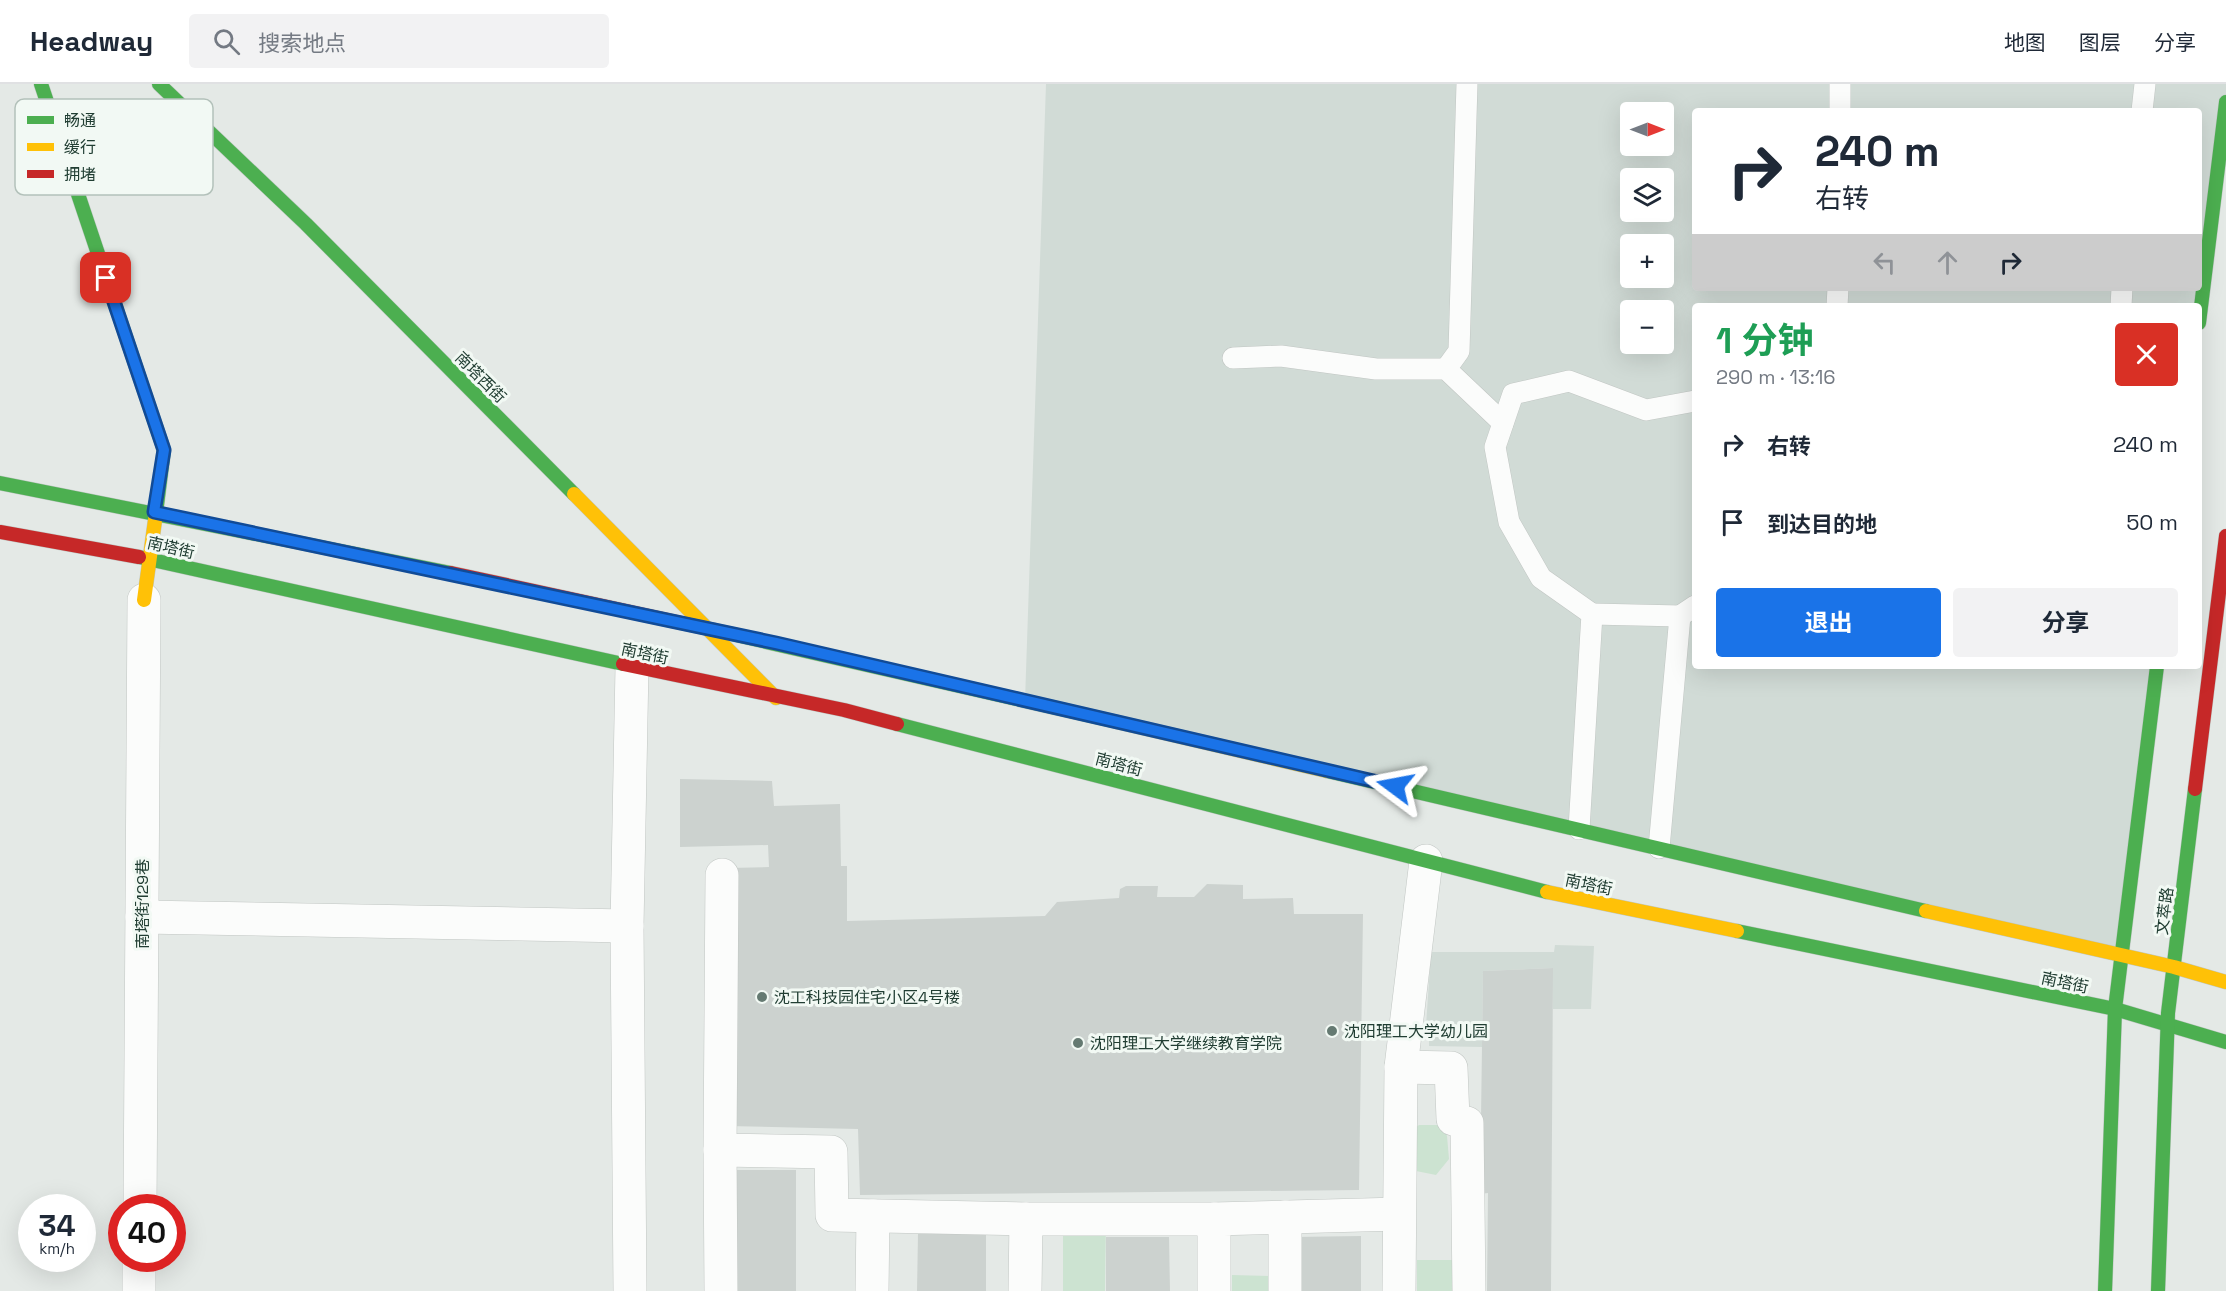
<!DOCTYPE html>
<html lang="zh">
<meta charset="utf-8">
<style>
:root{--surface:#fff;--page:#f2f2f3;--text:#1f2937;--muted:#747a83;--line:#e0e1e3;--accent:#1a73e8}
body{margin:0;font-family:"Space Grotesk","Noto Sans SC",sans-serif;background:var(--page);color:var(--text);height:100vh;display:flex;flex-direction:column;font-size:22px;white-space:nowrap}
*{box-sizing:border-box;margin:0}
p{font-size:20px;color:var(--muted)}
.icon{flex:none;width:33px;height:33px;fill:none;stroke:currentColor;stroke-width:2;stroke-linecap:round;stroke-linejoin:round}
.map{position:relative;flex:1;overflow:hidden}
.side{position:absolute;left:1692px;top:219px;width:510px;height:366px;display:flex;flex-direction:column;background:var(--surface);border-radius:6px;box-shadow:0 6px 24px #0002}
.side>*{flex:none}
.guide{position:absolute;left:1692px;top:24px;width:510px;height:183px;border-radius:6px;box-shadow:0 6px 24px #0002;background:#fff;color:var(--text);overflow:hidden}
.needle{width:39px;rotate:90deg}
.fabs{position:absolute;left:1620px;top:18px;display:grid;gap:12px}
.fabs a{display:grid;place-items:center;width:54px;height:54px;border-radius:6px;background:var(--surface);box-shadow:0 6px 24px #0002;font-size:30px}
.speed{position:absolute;left:18px;top:1110px;display:flex;gap:12px;font-size:30px;font-weight:700;text-align:center}
.speed>*{display:grid;place-content:center;width:78px;height:78px;border-radius:50%;background:var(--surface);box-shadow:0 6px 24px #0002;line-height:1}
.speed small{font-size:15px;font-weight:400}
.speed .limit{border:9px solid #d22;background:#fff;color:#111}
.pin{position:absolute;display:grid;place-items:center;width:51px;height:51px;color:#fff;margin:-26px;border-radius:12px;box-shadow:0 3px 9px #0006}
.me{position:absolute;width:66px;margin:-33px;rotate:283deg;stroke-linejoin:round;filter:drop-shadow(0 0 4px #0008)}
.turn{display:flex;align-items:center;gap:21px;height:126px;padding:0 24px;font-size:27px}
.turn .icon{width:78px;height:78px;stroke-width:2.5}
.turn b{display:block;font-size:42px;line-height:51px}
.lanes{display:flex;align-items:center;height:57px;padding:0 24px;background:#0003;justify-content:center;gap:30px;direction:ltr}
.lanes .off{opacity:.35}
.round{display:grid;place-items:center;flex:none;width:63px;height:63px;border-radius:6px;background:var(--page)}
.headline{display:flex;align-items:center;justify-content:space-between;height:102px;padding:0 24px}
h1{font-size:36px;font-weight:700;line-height:45px;color:#1e9e55}
.action{display:flex;gap:12px;margin-top:auto;padding:12px 24px}
.action a{flex:1;height:69px;border-radius:6px;background:var(--accent);color:#fff;font-size:24px;font-weight:700;line-height:69px;text-align:center}
.action a+a{background:var(--page);color:var(--text)}
ul{padding:0;list-style:none}
li{display:flex;align-items:center;gap:18px;height:78px;padding:0 24px}
li div{flex:1}
li b{display:block;font-size:22px}
li em{font-style:normal}
header{display:flex;align-items:center;gap:36px;box-sizing:border-box;height:84px;padding:0 30px;background:var(--surface);border-bottom:2px solid var(--line)}
header strong{font-size:28px}
nav{display:flex;gap:33px;margin-inline-start:auto;font-size:21px}
.search{width:420px;height:54px;background:var(--page);display:flex;align-items:center;gap:15px;box-sizing:border-box;padding:0 21px;border-radius:6px;color:var(--muted);font-size:22px}
.map>svg:first-child{display:block}
.built{fill:#d1dbd6;fill-rule:evenodd}
.green{fill:#cce3d1}
.building{fill:#ccd2cf}
.lines{fill:none;stroke-linecap:round;stroke-linejoin:round}
.lane-casing{stroke:#c1c6c3;stroke-width:22}
.street-casing{stroke:#c1c6c3;stroke-width:34}
.fast-casing{stroke:#bfc7c3;stroke-width:15}
.slow-casing{stroke:#bfc7c3;stroke-width:15}
.jam-casing{stroke:#bfc7c3;stroke-width:15}
.lane{stroke:#fbfcfb;stroke-width:21}
.street{stroke:#fbfcfb;stroke-width:33}
.fast{stroke:#4caf50;stroke-width:14}
.slow{stroke:#ffc107;stroke-width:14}
.jam{stroke:#c62828;stroke-width:14}
.route-casing{stroke:#114b97;stroke-width:15}
.route{stroke:#1a73e8;stroke-width:10}
.poi-dot{fill:#657a72;stroke:#f2f9f4;stroke-width:2}
.labels{text-anchor:middle;stroke-width:6;stroke-linejoin:round;paint-order:stroke}
.street-label{font-size:16px;fill:#213e33;stroke:#f2f9f4}
.poi-label{font-size:16px;fill:#213e33;stroke:#f2f9f4;text-anchor:start}
.key{fill:#f2f9f4;stroke:#b3c1ba;stroke-width:1.5}
.key-label{font-size:16px;fill:#213e33}
</style>
<header>
<strong>Headway</strong>
<div class="search"><svg class="icon" aria-label="search" viewBox="0 0 24 24"><circle cx="10" cy="10" r="6"/><path d="M15 15l6 6"/></svg>搜索地点</div>
<nav><a>地图</a><a>图层</a><a>分享</a></nav>
</header>
<div class="map">
<svg width="2226" height="1207" viewBox="0 0 2226 1207">
<rect width="100%" height="100%" fill="#e4e9e6"/>
<g class="built">
<path d="M1046 0H2226V18L2199 222H1695V582H2157L2122 871 1025 617ZM1695 27H2199V204H1695ZM1630 28H1664V62H1630ZM1630 94H1664V128H1630ZM1630 160H1664V194H1630ZM1630 226H1664V260H1630Z"/>
<polygon points="1555,861 1594,862 1591,925 1553,925 1552,884 1483,887 1482,963 1429,962 1429,942 1426,942 1431,868 1554,868"/>
</g>
<g class="green">
<polygon points="1419,1041 1441,1041 1447,1052 1449,1075 1436,1091 1411,1086 1411,1047"/>
<polygon points="1063,1135 1106,1135 1105,1207 1063,1207"/>
<rect x="1417" y="1176" width="39" height="31"/>
<polygon points="1232,1191 1270,1192 1270,1207 1232,1207"/>
</g>
<g class="building">
<polygon points="680,695 772,697 774,722 840,720 841,782 847,782 847,837 1045,832 1057,818 1119,814 1120,805 1126,802 1158,802 1157,813 1194,813 1207,800 1243,801 1243,815 1293,814 1294,830 1363,830 1359,1106 860,1111 858,1045 728,1042 729,784 769,783 768,761 680,763"/>
<polygon points="1553,884 1551,1207 1487,1207 1488,1109 1480,1110 1483,887"/>
<polygon points="728,1086 796,1086 796,1207 729,1207"/>
<polygon points="986,1149 986,1207 917,1207 918,1150"/>
<polygon points="1361,1152 1361,1207 1295,1207 1294,1153"/>
<polygon points="1106,1153 1169,1153 1170,1207 1106,1207"/>
</g>
<g class="lines">
<defs>
<g id="lane">
<polyline points="1840,27 1840,0"/>
<polyline points="2142,27 2145,0"/>
<polyline points="1837,222 1838,204"/>
<polyline points="2121,222 2122,204"/>
<polyline points="1233,274 1281,272 1376,285 1446,285 1503,339"/>
<polyline points="1446,285 1459,267 1467,0"/>
<polyline points="1592,530 1680,532"/>
<polyline points="1579,745 1592,530 1541,494 1509,438 1495,363 1513,310 1569,297 1646,326 1695,317"/>
<polyline points="1659,764 1680,532 1695,522"/>
</g>
<g id="street">
<polyline points="722,791 720,1066 831,1068 832,1131 1026,1135"/>
<polyline points="142,833 627,842"/>
<polyline points="1401,983 1451,984 1453,1035 1467,1039 1469,1207"/>
<polyline points="720,1066 721,1207"/>
<polyline points="140,1124 144,516"/>
<polyline points="1285,1133 1285,1207"/>
<polyline points="139,1207 139,1174"/>
<polyline points="630,1207 627,842 632,583"/>
<polyline points="872,1207 873,1132"/>
<polyline points="1025,1207 1026,1135 1214,1135"/>
<polyline points="1214,1207 1214,1135 1399,1130"/>
<polyline points="1399,1207 1401,983 1426,777"/>
</g>
<g id="fast">
<polyline points="41,0 164,366 156,429"/>
<polyline points="159,0 306,140 574,410"/>
<polyline points="2199,239 2226,18"/>
<polyline points="0,399 451,489"/>
<polyline points="139,473 623,580"/>
<polyline points="714,546 1117,638"/>
<polyline points="897,640 1547,808"/>
<polyline points="1327,687 1926,827"/>
<polyline points="1737,847 2115,925 2226,958"/>
<polyline points="2105,1207 2115,925 2157,582"/>
<polyline points="2158,1207 2168,929 2195,705"/>
</g>
<g id="slow">
<polyline points="574,410 776,614"/>
<polyline points="144,516 156,429"/>
<polyline points="1117,638 1327,687"/>
<polyline points="1547,808 1737,847"/>
<polyline points="1926,827 2174,883 2226,898"/>
</g>
<g id="jam">
<polyline points="0,448 139,473"/>
<polyline points="451,489 714,546"/>
<polyline points="623,580 844,626 897,640"/>
<polyline points="2195,705 2226,452"/>
</g>
</defs>
<use href="#lane" class="lane-casing"/>
<use href="#street" class="street-casing"/>
<use href="#fast" class="fast-casing"/>
<use href="#slow" class="slow-casing"/>
<use href="#jam" class="jam-casing"/>
<use href="#lane" class="lane"/>
<use href="#street" class="street"/>
<use href="#fast" class="fast"/>
<use href="#slow" class="slow"/>
<use href="#jam" class="jam"/>
</g>
<g class="lines">
<defs>
<polyline id="route" points="106,194 164,366 154,428 776,559 1395,702"/>
</defs>
<use href="#route" class="route-casing"/>
<use href="#route" class="route"/>
</g>
<g class="poi-dot">
<circle cx="762" cy="913" r="6"/>
<circle cx="1332" cy="947" r="6"/>
<circle cx="1078" cy="959" r="6"/>
</g>
<g class="labels">
<g class="street-label">
<text transform="translate(481 293) rotate(45)" y="6">南塔西街</text>
<text transform="translate(171 463) rotate(13)" y="6">南塔街</text>
<text transform="translate(645 569) rotate(12)" y="6">南塔街</text>
<text transform="translate(1119 680) rotate(15)" y="6">南塔街</text>
<text transform="translate(1589 800) rotate(12)" y="6">南塔街</text>
<text transform="translate(142 820) rotate(-90)" y="6">南塔街129巷</text>
<text transform="translate(2164 827) rotate(-83)" y="6">文萃路</text>
<text transform="translate(2065 898) rotate(12)" y="6">南塔街</text>
</g>
<g class="poi-label">
<text x="774" y="919">沈工科技园住宅小区4号楼</text>
<text x="1344" y="953">沈阳理工大学幼儿园</text>
<text x="1090" y="965">沈阳理工大学继续教育学院</text>
</g>
</g>
<rect x="15" y="15" width="198" height="96" rx="9" class="key"/>
<rect x="27" y="32" width="27" height="8" fill="#4caf50"/>
<rect x="27" y="59" width="27" height="8" fill="#ffc107"/>
<rect x="27" y="86" width="27" height="8" fill="#c62828"/>
<g class="key-label">
<text x="64" y="42">畅通</text>
<text x="64" y="69">缓行</text>
<text x="64" y="96">拥堵</text>
</g>
</svg>
<div class="fabs">
<a><svg class="needle" viewBox="-14 -14 28 28"><path d="M0-13l5 13h-10z" fill="#e53935"/><path d="M0 13l5-13h-10z" fill="#747a83"/></svg></a>
<a><svg class="icon" aria-label="layers" viewBox="0 0 24 24"><path d="M12 4l9 5-9 5-9-5zM3 14l9 5 9-5"/></svg></a>
<a>+</a>
<a>−</a>
</div>
<div class="speed"><div>34<small>km/h</small></div><div class="limit">40</div></div>
<div class="pin" style="left:106px;top:194px;background:#d93025"><svg class="icon" aria-label="arrive" viewBox="0 0 24 24"><path d="M6 21V4h12l-3 4 3 4H6"/></svg></div>
<svg class="me" style="left:1395px;top:702px" viewBox="-20 -20 40 40"><path d="M0-17L14 15 0 8-14 15z" fill="#1a73e8" stroke="#fff" stroke-width="4"/></svg>
<div class="guide">
<div class="turn"><svg class="icon" aria-label="right" viewBox="0 0 24 24"><path d="M7 20v-9h11M14 6l5 5-5 5"/></svg><div><b>240 m</b>右转</div></div>
<div class="lanes"><svg class="icon off" aria-label="left" viewBox="0 0 24 24"><path d="M17 20v-9H6M10 6l-5 5 5 5"/></svg><svg class="icon off" aria-label="ahead" viewBox="0 0 24 24"><path d="M12 20V5M6 11l6-6 6 6"/></svg><svg class="icon" aria-label="right" viewBox="0 0 24 24"><path d="M7 20v-9h11M14 6l5 5-5 5"/></svg></div>
</div>
<section class="side">
<div class="headline"><div><h1>1 分钟</h1><p>290 m · 13:16</p></div><a class="round" style="background:#d93025;color:#fff"><svg class="icon" aria-label="close" viewBox="0 0 24 24"><path d="M6 6l12 12M18 6L6 18"/></svg></a></div>
<ul>
<li><svg class="icon" aria-label="right" viewBox="0 0 24 24"><path d="M7 20v-9h11M14 6l5 5-5 5"/></svg><div><b>右转</b></div><em>240 m</em></li>
<li><svg class="icon" aria-label="arrive" viewBox="0 0 24 24"><path d="M6 21V4h12l-3 4 3 4H6"/></svg><div><b>到达目的地</b></div><em>50 m</em></li>
</ul>
<div class="action"><a>退出</a><a>分享</a></div>
</section>
</div>
